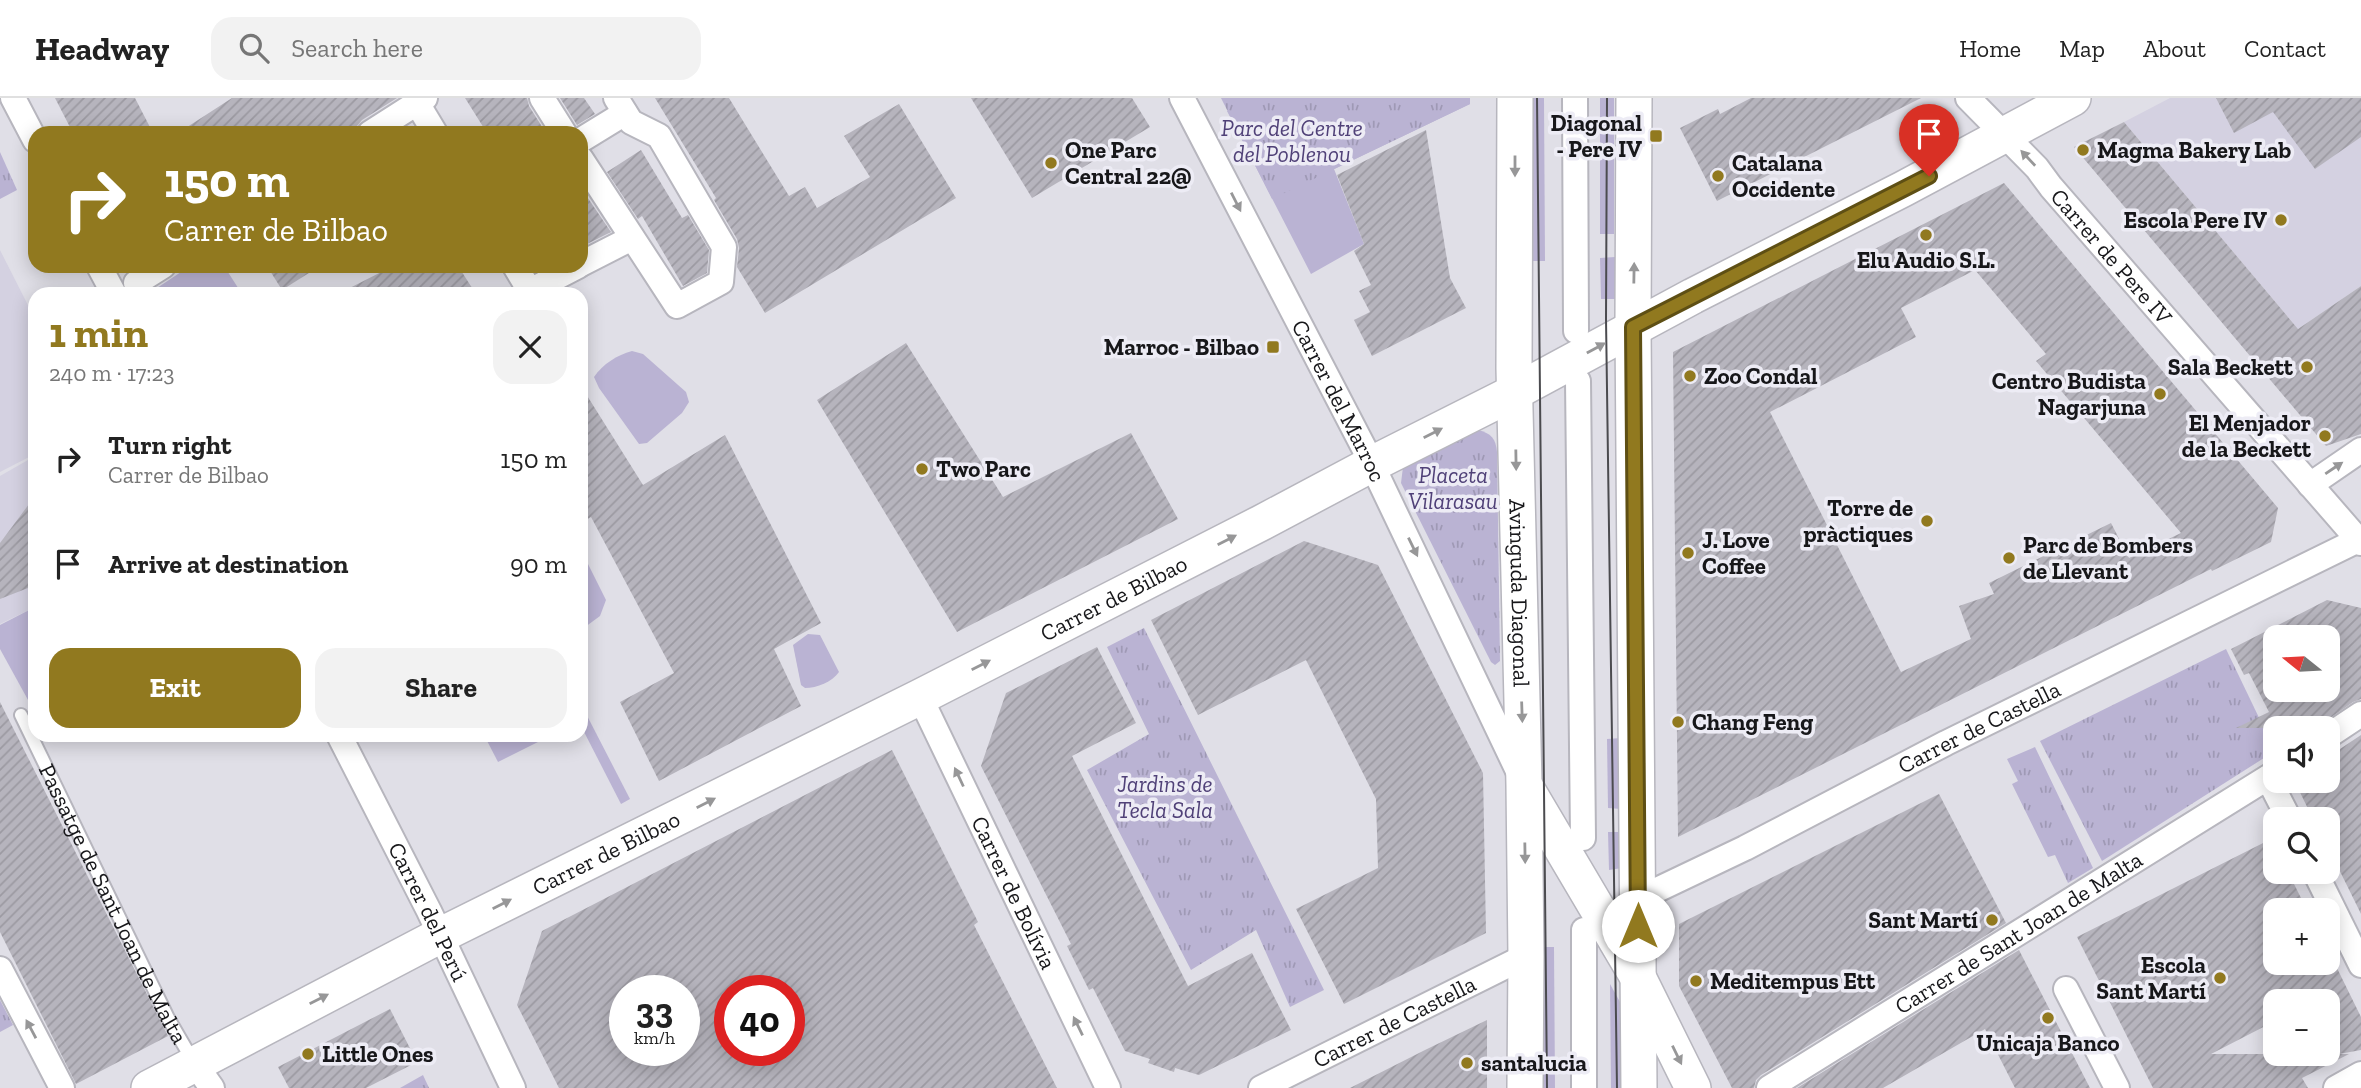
<!DOCTYPE html>
<meta charset="utf-8">
<style>
:root{--surface:#fff;--page:#f2f2f2;--text:#222;--muted:#767676;--line:#e0e0e0;--accent:#91791f}
body{margin:0;font-family:"Zilla Slab",serif;background:var(--page);color:var(--text);height:100vh;display:flex;flex-direction:column;font-size:26px;white-space:nowrap}
*{box-sizing:border-box;margin:0}
p{font-size:23px;color:var(--muted)}
.icon{flex:none;width:38px;height:38px;fill:none;stroke:currentColor;stroke-width:2;stroke-linecap:round;stroke-linejoin:round}
.map{position:relative;flex:1;overflow:hidden}
.panel{position:absolute;left:28px;top:189px;width:560px;height:455px;display:flex;flex-direction:column;background:var(--surface);border-radius:21px;box-shadow:0 4px 18px #0003}
.panel>*{flex:none}
.banner{position:absolute;left:28px;top:28px;width:560px;height:147px;border-radius:21px;box-shadow:0 4px 18px #0003;background:#91791f;color:#fff;overflow:hidden}
.needle{width:46px;rotate:288deg}
.tools{position:absolute;left:2263px;top:527px;display:grid;gap:14px}
.tools a{display:grid;place-items:center;width:77px;height:77px;border-radius:14px;background:var(--surface);box-shadow:0 4px 18px #0003;font-size:35px}
.speed{position:absolute;left:609px;top:877px;display:flex;gap:14px;font-size:35px;font-weight:700;text-align:center}
.speed>*{display:grid;place-content:center;width:91px;height:91px;border-radius:50%;background:var(--surface);box-shadow:0 4px 18px #0003;line-height:1}
.speed small{font-size:18px;font-weight:400}
.speed .limit{border:10px solid #d22;background:#fff;color:#111}
.pin{position:absolute;display:grid;place-items:center;width:60px;height:60px;color:#fff;margin:-72px -30px;border-radius:50% 50% 50% 0;rotate:-45deg;box-shadow:0 0 7px #0007}
.pin .icon{rotate:45deg}
.me{position:absolute;width:77px;margin:-38px;rotate:0deg;stroke-linejoin:round;filter:drop-shadow(0 0 5px #0008)}
.turn{display:flex;align-items:center;gap:24px;height:147px;padding:0 21px;font-size:32px}
.turn .icon{width:91px;height:91px;stroke-width:2.5}
.turn b{display:block;font-size:49px;line-height:60px}
.round{display:grid;place-items:center;flex:none;width:74px;height:74px;border-radius:21px;background:var(--page)}
.head{display:flex;align-items:center;justify-content:space-between;height:119px;padding:0 21px}
h1{font-size:42px;font-weight:800;line-height:52px;color:var(--accent)}
.primary-button{display:flex;gap:14px;margin-top:auto;padding:14px 21px}
.primary-button a{flex:1;height:80px;border-radius:21px;background:var(--accent);color:#fff;font-size:28px;font-weight:800;line-height:80px;text-align:center}
.primary-button a+a{background:var(--page);color:var(--text)}
ul{padding:0;list-style:none}
li{display:flex;align-items:center;gap:21px;height:105px;padding:0 21px}
li div{flex:1}
li b{display:block;font-size:26px}
li em{font-style:normal}
header{display:flex;align-items:center;gap:42px;box-sizing:border-box;height:98px;padding:0 35px;background:var(--surface);border-bottom:2px solid var(--line)}
header strong{font-size:33px}
nav{display:flex;gap:38px;margin-inline-start:auto;font-size:24px}
.search{width:490px;height:63px;background:var(--page);display:flex;align-items:center;gap:18px;box-sizing:border-box;padding:0 24px;border-radius:21px;color:var(--muted);font-size:26px}
.map>svg:first-child{display:block}
.built{fill:#d4d1e1}
.grass{fill:#bab3d3}
.park{fill:url(#park-tufts)}
.building{fill:url(#building-hatch);fill-rule:evenodd}
.lines{fill:none;stroke-linecap:round;stroke-linejoin:round}
.lane-casing{stroke:#b7b6be;stroke-width:16}
.street-casing{stroke:#b7b6be;stroke-width:28}
.secondary-casing{stroke:#b7b6be;stroke-width:38}
.lane{stroke:#fff;stroke-width:12}
.street{stroke:#fff;stroke-width:24}
.secondary{stroke:#fff;stroke-width:35}
.tram{stroke:#4b4b4f;stroke-width:2}
.oneway{fill:#979798}
.route-casing{stroke:#5e4f14;stroke-width:18}
.route{stroke:#91791f;stroke-width:12}
.poi-dot{fill:#91791f;stroke:#edecf5;stroke-width:2.5}
.labels{text-anchor:middle;stroke-width:7;stroke-linejoin:round;paint-order:stroke}
.poi-label{font-size:23px;font-weight:bold;fill:#17171a;stroke:#edecf5;text-anchor:start}
.park-label{font-size:23px;font-style:italic;fill:#504178;stroke:#edecf5}
.street-label{font-size:23px;fill:#17171a;stroke:#edecf5}
</style>
<header>
<strong>Headway</strong>
<div class="search"><svg class="icon" aria-label="search" viewBox="0 0 24 24"><circle cx="10" cy="10" r="6"/><path d="M15 15l6 6"/></svg>Search here</div>
<nav><a>Home</a><a>Map</a><a>About</a><a>Contact</a></nav>
</header>
<div class="map">
<svg width="2361" height="990" viewBox="0 0 2361 990">
<defs>
<pattern id="park-tufts" width="24" height="20" patternUnits="userSpaceOnUse" patternTransform="scale(1.75)"><rect width="24" height="20" fill="#bab3d3"/><path d="M3 7l-1-3M5 7V3M7 7l1-3M15 17l-1-3M17 17v-4M19 17l1-3" fill="none" stroke="#9f99b5"/></pattern>
<pattern id="building-hatch" width="6" height="6" patternUnits="userSpaceOnUse" patternTransform="scale(1.75)"><rect width="6" height="6" fill="#b6b4bd"/><path d="M-1 1l2-2M0 6l6-6M5 7l2-2" fill="none" stroke="#9c9aa2"/></pattern>
</defs>
<rect width="100%" height="100%" fill="#e0dfe7"/>
<g class="built">
<polygon points="2170,0 2361,0 2361,188 2298,231 2124,24"/>
<polygon points="0,152 35,221 35,356 0,374"/>
<polygon points="35,358 35,509 0,526 0,378"/>
</g>
<g class="grass">
<polygon points="1470,0 1470,6 1334,71 1364,146 1311,176 1227,13"/>
<polygon points="1530,0 1544,0 1545,163 1531,163"/>
<rect x="1600" y="0" width="14" height="136"/>
<polygon points="1615,159 1615,201 1601,201 1600,160"/>
<polygon points="190,168 224,168 242,196 156,196 154,192"/>
<path d="M632 253 643 256 686 294 689 304 682 315 647 345 639 346 599 290 594 279C603 266 617 257 632 253Z"/>
<polygon points="581,452 606,502 600,518 581,532"/>
<polygon points="35,509 35,610 33,611 0,551 0,527"/>
<path d="M808 536 820 537 839 574C832 584 817 590 805 590L801 587 793 547Z"/>
<polygon points="581,606 630,701 621,706 581,628"/>
<polygon points="484,637 552,637 498,664"/>
<polygon points="1621,640 1621,711 1608,710 1607,641"/>
<polygon points="1608,734 1623,734 1622,770 1609,772"/>
<polygon points="1539,849 1554,849 1555,990 1540,990"/>
<polygon points="1610,886 1625,913 1625,990 1611,990"/>
</g>
<g class="park">
<polygon points="1221,0 1470,0 1470,6 1272,101"/>
<polygon points="0,54 17,92 0,101"/>
<path d="M1478 332C1491 335 1496 341 1497 354L1500 563 1495 567 1491 564 1401 385 1403 369Z"/>
<polygon points="1144,530 1324,892 1290,909 1256,832 1191,872 1087,672 1149,636 1107,549"/>
<polygon points="2226,551 2275,653 2102,763 2040,643"/>
<polygon points="2035,649 2093,770 2068,785 2055,757 2048,759 2012,686 2018,683 2007,661"/>
<polygon points="0,902 13,927 0,934"/>
<polygon points="423,977 429,990 400,990"/>
</g>
<g class="building">
<polygon points="55,0 135,0 153,35 73,35"/>
<polygon points="232,0 397,0 362,22 357,28 355,35 178,35"/>
<polygon points="465,0 527,0 529,8 546,35 487,35"/>
<polygon points="560,0 584,0 595,16 577,27"/>
<polygon points="655,0 729,0 789,98 805,89 817,110 870,79 844,38 899,6 956,100 765,215 737,169 739,150 737,141 714,102 716,100"/>
<polygon points="971,0 1132,0 1150,29 1032,100"/>
<polygon points="1751,0 1921,0 1717,103 1680,30 1718,11 1720,16"/>
<polygon points="2216,0 2361,0 2361,39 2315,71 2273,14 2234,35"/>
<polygon points="2124,24 2298,231 2361,188 2361,336 2326,348 2074,49"/>
<polygon points="1426,32 1450,180 1466,210 1372,258 1354,222 1370,214 1359,193 1371,187 1354,153 1364,146 1337,77"/>
<polygon points="641,52 682,120 688,117 709,152 707,175 683,188 642,118 638,121 607,74"/>
<path d="M2004 85 2278 410 2271 444 2212 473 2211 471 1678 739 1673 254ZM1975 172 2046 256 2036 263 2181 435 2129 460 2111 425 1989 485 1994 496 1959 508 1971 541 1901 574 1770 314 1916 239 1901 210Z"/>
<polygon points="581,90 611,134 581,149"/>
<polygon points="267,168 320,168 282,192"/>
<polygon points="393,168 458,168 476,196 338,196"/>
<polygon points="906,245 1003,399 1131,335 1178,421 957,534 817,302"/>
<polygon points="581,288 643,387 725,337 821,525 774,551 801,608 659,683 620,604 674,575 591,419 581,425"/>
<polygon points="35,398 35,477 28,490 0,501 0,445"/>
<polygon points="1304,443 1378,467 1483,675 1486,835 1344,906 1296,811 1378,770 1376,701 1306,562 1198,617 1151,522"/>
<path d="M2327 502 2361 510V601L2353 604 2316 630H2236L2269 614 2249 575 2244 577 2231 551ZM2275 539H2328V592H2275Z"/>
<polygon points="1097,549 1136,625 1072,658 1177,866 1188,888 1252,855 1291,932 1199,977 1175,970 1174,974 1148,965 1150,961 1125,953 1093,890 1089,892 1067,848 1071,846 981,668 1006,595"/>
<polygon points="0,604 168,938 76,986 0,834"/>
<polygon points="2361,637 2361,816 2328,749 2328,721 2313,721 2294,682 2328,682 2328,659"/>
<path d="M892 652 978 824 974 827 1057 990H559L517 907 542 833ZM625 892H684V952H625ZM730 892H789V952H730Z"/>
<polygon points="1939,696 2006,825 1761,977 1756,982 1754,990 1732,990 1679,888 1679,826"/>
<path d="M2275 739V774H2288L2307 812H2275V864H2334L2361 919V952L2339 956H2349L2302 980 2308 990H2153L2077 839ZM2275 903H2328V956H2211L2275 923Z"/>
<polygon points="2019,852 2090,990 2015,990 1985,931 1883,990 1797,990"/>
<polygon points="390,911 417,964 366,990 289,990 278,969"/>
<polygon points="1487,922 1487,990 1350,990 1425,952"/>
</g>
<g class="lines">
<defs>
<g id="lane">
<path id="s1" d="M21 617 168 920 193 963"/>
</g>
<g id="street">
<polyline points="13,0 35,42"/>
<polyline points="542,0 564,35"/>
<path id="s2" d="M1182 0 1364 350 1520 677"/>
<polyline points="1575,0 1576,233"/>
<path id="s3" d="M1968 0 2037 70 2051 89 2361 445"/>
<polyline points="417,5 435,35"/>
<polyline points="370,35 425,0"/>
<polyline points="581,42 625,15"/>
<polyline points="581,61 677,208 721,184 724,149 659,38 631,24 616,0"/>
<polyline points="581,166 632,140"/>
<polyline points="99,168 114,196"/>
<polyline points="515,168 530,193 578,168"/>
<polyline points="136,185 163,168"/>
<polyline points="1578,283 1583,740"/>
<polyline points="2310,387 2361,352"/>
<path id="s4" d="M920 599 1108 990"/>
<path id="s5" d="M339 637 429 813 513 990"/>
<polyline points="2328,638 2361,616"/>
<polyline points="2268,680 2289,721"/>
<polyline points="2315,774 2361,867"/>
<path id="s6" d="M1638 801 1745 750 1946 645 2358 442"/>
<polyline points="1584,832 1584,990"/>
<polyline points="0,871 62,990"/>
<polyline points="2066,891 2117,990"/>
<polyline points="195,966 212,990"/>
<path id="s7" d="M1261 990 1526 858"/>
<path id="s8" d="M1769 990 2275 675"/>
<polyline points="2336,990 2361,976"/>
</g>
<g id="secondary">
<path id="s9" d="M1515 0 1514 270 1524 687 1526 858 1525 990"/>
<polyline points="1634,0 1633,229 1639,990"/>
<polyline points="1526,690 1639,881 1693,990"/>
<path id="s10" d="M149 990 441 837 920 599 1261 425 1372 366 1515 294 1693 198 1903 91 2073 0"/>
</g>
</defs>
<use href="#lane" class="lane-casing"/>
<use href="#street" class="street-casing"/>
<use href="#secondary" class="secondary-casing"/>
<use href="#lane" class="lane"/>
<use href="#street" class="street"/>
<use href="#secondary" class="secondary"/>
<g class="tram">
<polyline points="1537,0 1547,990"/>
<polyline points="1607,0 1606,221 1617,990"/>
</g>
</g>
<defs><path id="oneway-solid" d="M-6-.8H1V-3.2L6.5 0L1 3.2V.8H-6Z" transform="scale(1.75)"/></defs>
<g class="oneway">
<use href="#oneway-solid" transform="translate(2028 60) rotate(-133)"/>
<use href="#oneway-solid" transform="translate(1515 68) rotate(90)"/>
<use href="#oneway-solid" transform="translate(1236 104) rotate(63)"/>
<use href="#oneway-solid" transform="translate(1634 175) rotate(-89)"/>
<use href="#oneway-solid" transform="translate(1596 250) rotate(-29)"/>
<use href="#oneway-solid" transform="translate(1433 335) rotate(-27)"/>
<use href="#oneway-solid" transform="translate(1516 362) rotate(89)"/>
<use href="#oneway-solid" transform="translate(2334 370) rotate(-34)"/>
<use href="#oneway-solid" transform="translate(1227 442) rotate(-27)"/>
<use href="#oneway-solid" transform="translate(1413 449) rotate(64)"/>
<use href="#oneway-solid" transform="translate(981 567) rotate(-27)"/>
<use href="#oneway-solid" transform="translate(1522 614) rotate(88)"/>
<use href="#oneway-solid" transform="translate(959 679) rotate(-115)"/>
<use href="#oneway-solid" transform="translate(706 705) rotate(-27)"/>
<use href="#oneway-solid" transform="translate(1525 755) rotate(89)"/>
<use href="#oneway-solid" transform="translate(502 806) rotate(-27)"/>
<use href="#oneway-solid" transform="translate(319 901) rotate(-27)"/>
<use href="#oneway-solid" transform="translate(1078 928) rotate(-116)"/>
<use href="#oneway-solid" transform="translate(31 931) rotate(-118)"/>
<use href="#oneway-solid" transform="translate(1677 957) rotate(64)"/>
</g>
<g class="lines">
<defs>
<polyline id="route" points="1638,828 1633,229 1929,78"/>
</defs>
<use href="#route" class="route-casing"/>
<use href="#route" class="route"/>
</g>
<g class="poi-dot">
<rect x="1649" y="31" width="14" height="14" rx="3.5"/>
<circle cx="2083" cy="52" r="7"/>
<circle cx="1051" cy="65" r="7"/>
<circle cx="1718" cy="78" r="7"/>
<circle cx="2281" cy="122" r="7"/>
<circle cx="1926" cy="137" r="7"/>
<rect x="1266" y="242" width="14" height="14" rx="3.5"/>
<circle cx="2307" cy="269" r="7"/>
<circle cx="1690" cy="278" r="7"/>
<circle cx="2160" cy="296" r="7"/>
<circle cx="2325" cy="338" r="7"/>
<circle cx="922" cy="371" r="7"/>
<circle cx="1927" cy="423" r="7"/>
<circle cx="1688" cy="455" r="7"/>
<circle cx="2009" cy="460" r="7"/>
<circle cx="1678" cy="624" r="7"/>
<circle cx="1992" cy="822" r="7"/>
<circle cx="2220" cy="880" r="7"/>
<circle cx="1696" cy="883" r="7"/>
<circle cx="2048" cy="920" r="7"/>
<circle cx="308" cy="956" r="7"/>
<circle cx="1467" cy="965" r="7"/>
</g>
<g class="labels">
<g class="poi-label">
<text x="1642" y="33" text-anchor="end">Diagonal<tspan x="1642" dy="26">- Pere IV</tspan></text>
<text x="1065" y="60">One Parc<tspan x="1065" dy="26">Central 22@</tspan></text>
<text x="2097" y="60">Magma Bakery Lab</text>
<text x="1732" y="73">Catalana<tspan x="1732" dy="26">Occidente</tspan></text>
<text x="2267" y="130" text-anchor="end">Escola Pere IV</text>
<text x="1926" y="170" text-anchor="middle">Elu Audio S.L.</text>
<text x="1259" y="257" text-anchor="end">Marroc - Bilbao</text>
<text x="2293" y="277" text-anchor="end">Sala Beckett</text>
<text x="1704" y="286">Zoo Condal</text>
<text x="2146" y="291" text-anchor="end">Centro Budista<tspan x="2146" dy="26">Nagarjuna</tspan></text>
<text x="2311" y="333" text-anchor="end">El Menjador<tspan x="2311" dy="26">de la Beckett</tspan></text>
<text x="936" y="379">Two Parc</text>
<text x="1913" y="418" text-anchor="end">Torre de<tspan x="1913" dy="26">pràctiques</tspan></text>
<text x="1702" y="450">J. Love<tspan x="1702" dy="26">Coffee</tspan></text>
<text x="2023" y="455">Parc de Bombers<tspan x="2023" dy="26">de Llevant</tspan></text>
<text x="1692" y="632">Chang Feng</text>
<text x="1978" y="830" text-anchor="end">Sant Martí</text>
<text x="2206" y="875" text-anchor="end">Escola<tspan x="2206" dy="26">Sant Martí</tspan></text>
<text x="1710" y="891">Meditempus Ett</text>
<text x="2048" y="953" text-anchor="middle">Unicaja Banco</text>
<text x="322" y="964">Little Ones</text>
<text x="1481" y="973">santalucia</text>
</g>
<g class="park-label">
<text x="1292" y="38">Parc del Centre<tspan x="1292" dy="26">del Poblenou</tspan></text>
<text x="1453" y="385">Placeta<tspan x="1453" dy="26">Vilarasau</tspan></text>
<text x="1165" y="694">Jardins de<tspan x="1165" dy="26">Tecla Sala</tspan></text>
</g>
<g class="street-label">
<text dy="8" stroke="none"><textPath href="#s3" startOffset="214">Carrer de Pere IV</textPath></text>
<text dy="8" stroke="none"><textPath href="#s2" startOffset="341">Carrer del Marroc</textPath></text>
<text dy="8" stroke="none"><textPath href="#s9" startOffset="495">Avinguda Diagonal</textPath></text>
<text dy="8" stroke="none"><textPath href="#s10" startOffset="1082">Carrer de Bilbao</textPath></text>
<text dy="8" stroke="none"><textPath href="#s6" startOffset="382">Carrer de Castella</textPath></text>
<text dy="8" stroke="none"><textPath href="#s10" startOffset="514">Carrer de Bilbao</textPath></text>
<text dy="8" stroke="none"><textPath href="#s4" startOffset="217">Carrer de Bolívia</textPath></text>
<text dy="8" stroke="none"><textPath href="#s1" startOffset="210">Passatge de Sant Joan de Malta</textPath></text>
<text dy="8" stroke="none"><textPath href="#s5" startOffset="198">Carrer del Perú</textPath></text>
<text dy="8" stroke="none"><textPath href="#s8" startOffset="294">Carrer de Sant Joan de Malta</textPath></text>
<text dy="8" stroke="none"><textPath href="#s7" startOffset="149">Carrer de Castella</textPath></text>
</g>
</g>
</svg>
<div class="tools">
<a><svg class="needle" viewBox="-14 -14 28 28"><path d="M0-13l5 13h-10z" fill="#e53935"/><path d="M0 13l5-13h-10z" fill="#767676"/></svg></a>
<a><svg class="icon" aria-label="sound" viewBox="0 0 24 24"><path d="M4 9h4l5-4v14l-5-4H4zM17 9q2 3 0 6"/></svg></a>
<a><svg class="icon" aria-label="search" viewBox="0 0 24 24"><circle cx="10" cy="10" r="6"/><path d="M15 15l6 6"/></svg></a>
<a>+</a>
<a>−</a>
</div>
<div class="speed"><div>33<small>km/h</small></div><div class="limit">40</div></div>
<div class="pin" style="left:1929px;top:78px;background:#d93025"><svg class="icon" aria-label="arrive" viewBox="0 0 24 24"><path d="M6 21V4h12l-3 4 3 4H6"/></svg></div>
<svg class="me" style="left:1638px;top:828px" viewBox="-20 -20 40 40"><circle r="19" fill="#fff"/><path d="M0-13L10 11 0 6-10 11z" fill="#91791f"/></svg>
<div class="banner">
<div class="turn"><svg class="icon" aria-label="right" viewBox="0 0 24 24"><path d="M7 20v-9h11M14 6l5 5-5 5"/></svg><div><b>150 m</b>Carrer de Bilbao</div></div>
</div>
<section class="panel">
<div class="head"><div><h1>1 min</h1><p>240 m · 17:23</p></div><a class="round"><svg class="icon" aria-label="close" viewBox="0 0 24 24"><path d="M6 6l12 12M18 6L6 18"/></svg></a></div>
<ul>
<li><svg class="icon" aria-label="right" viewBox="0 0 24 24"><path d="M7 20v-9h11M14 6l5 5-5 5"/></svg><div><b>Turn right</b><p>Carrer de Bilbao</p></div><em>150 m</em></li>
<li><svg class="icon" aria-label="arrive" viewBox="0 0 24 24"><path d="M6 21V4h12l-3 4 3 4H6"/></svg><div><b>Arrive at destination</b></div><em>90 m</em></li>
</ul>
<div class="primary-button"><a>Exit</a><a>Share</a></div>
</section>
</div>
